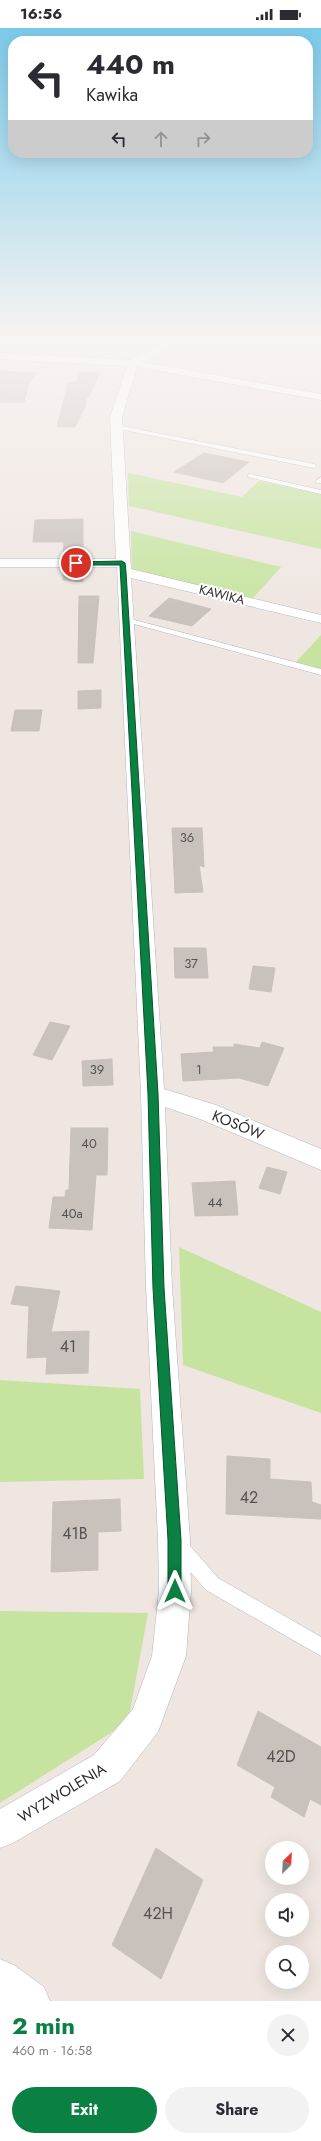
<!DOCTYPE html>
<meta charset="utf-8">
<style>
:root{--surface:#fff;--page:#f2f2f3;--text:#2b2b33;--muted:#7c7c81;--accent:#0b8043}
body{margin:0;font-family:Jost,sans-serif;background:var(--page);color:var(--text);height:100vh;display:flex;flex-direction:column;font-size:15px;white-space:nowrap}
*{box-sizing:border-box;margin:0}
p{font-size:13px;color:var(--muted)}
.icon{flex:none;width:22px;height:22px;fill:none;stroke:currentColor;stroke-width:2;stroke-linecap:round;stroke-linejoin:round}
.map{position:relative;height:1973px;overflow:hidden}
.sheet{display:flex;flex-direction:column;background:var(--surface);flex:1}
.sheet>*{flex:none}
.guide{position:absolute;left:8px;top:8px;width:305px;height:122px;border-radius:16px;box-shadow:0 4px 16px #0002;background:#fff;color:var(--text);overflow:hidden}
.needle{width:26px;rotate:24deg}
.fabs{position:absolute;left:265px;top:1813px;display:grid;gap:8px}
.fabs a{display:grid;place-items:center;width:44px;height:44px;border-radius:50%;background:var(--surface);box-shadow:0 4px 16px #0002;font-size:20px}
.pin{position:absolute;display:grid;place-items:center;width:34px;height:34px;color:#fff;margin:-17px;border:2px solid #fff;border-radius:50%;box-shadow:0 1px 4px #0007}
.me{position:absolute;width:44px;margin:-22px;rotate:0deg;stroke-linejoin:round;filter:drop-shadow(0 0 3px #0008)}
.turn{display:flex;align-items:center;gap:14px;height:84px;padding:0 12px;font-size:18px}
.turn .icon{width:52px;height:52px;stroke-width:2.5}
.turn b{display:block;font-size:28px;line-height:34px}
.lanes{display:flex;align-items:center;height:38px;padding:0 12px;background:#0003;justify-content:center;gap:20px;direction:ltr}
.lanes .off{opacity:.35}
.round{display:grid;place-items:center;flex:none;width:42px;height:42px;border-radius:21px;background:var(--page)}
.headline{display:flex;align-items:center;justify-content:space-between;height:68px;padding:0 12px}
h1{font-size:24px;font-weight:700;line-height:30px;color:var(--accent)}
.primary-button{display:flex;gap:8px;margin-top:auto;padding:8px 12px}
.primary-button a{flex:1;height:46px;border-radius:24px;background:var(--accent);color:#fff;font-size:16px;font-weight:700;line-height:46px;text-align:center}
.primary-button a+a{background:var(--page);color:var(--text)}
.status{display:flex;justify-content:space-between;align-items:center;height:28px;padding:0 20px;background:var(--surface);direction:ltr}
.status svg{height:11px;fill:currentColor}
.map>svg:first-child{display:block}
.green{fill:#c6e49f}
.building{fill:#c8c1bc;stroke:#cbc1ba}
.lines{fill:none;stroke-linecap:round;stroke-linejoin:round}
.service-casing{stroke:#b1b6be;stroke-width:1}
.minor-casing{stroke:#b1b6be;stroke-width:1}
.service{fill:#fff;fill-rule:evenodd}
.minor{fill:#fff;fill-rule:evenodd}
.route{fill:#0b8043;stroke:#07532c}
.labels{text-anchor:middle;stroke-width:4;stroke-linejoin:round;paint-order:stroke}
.far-street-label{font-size:13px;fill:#2e2e2e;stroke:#fff}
.number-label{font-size:13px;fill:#545352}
.street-label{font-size:15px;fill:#2e2e2e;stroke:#fff}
.near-number-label{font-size:16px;fill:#545352}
</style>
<div class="status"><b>16:56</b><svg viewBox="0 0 49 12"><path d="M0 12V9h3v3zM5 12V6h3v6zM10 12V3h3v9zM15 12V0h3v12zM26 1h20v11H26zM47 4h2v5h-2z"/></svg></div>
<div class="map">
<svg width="321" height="1973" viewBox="0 0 321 1973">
<rect width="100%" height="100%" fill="#efe6e1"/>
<g class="green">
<polygon points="123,308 162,308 175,311 161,317 122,313"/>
<polygon points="128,445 242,469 259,453 321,466 321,521 129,478"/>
<polygon points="131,503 281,539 253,570 132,542"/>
<polygon points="321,607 321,641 295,635"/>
<polygon points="179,1219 321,1284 321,1385 183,1337"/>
<polygon points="0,1352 140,1361 144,1451 0,1454"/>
<polygon points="0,1583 148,1585 128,1694 0,1775"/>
</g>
<g class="building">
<polygon points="0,343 36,345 29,355 24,374 0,374"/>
<polygon points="81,344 100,344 89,369 86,369 85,379 75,399 57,399 68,355 75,355"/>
<polygon points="204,425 249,434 223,455 174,444"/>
<polygon points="83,491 83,530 63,530 64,514 33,514 35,492"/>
<polygon points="63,540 83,540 83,554 63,552"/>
<polygon points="79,568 99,568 93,635 78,635"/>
<polygon points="169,570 211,581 192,598 149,588"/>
<polygon points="101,662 101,680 78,681 78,663"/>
<polygon points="15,682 42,682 39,703 11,703"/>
<polygon points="172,800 202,800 204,839 199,837 203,864 175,865"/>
<polygon points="174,920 206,920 208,950 175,950"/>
<polygon points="253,938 275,940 271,964 249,961"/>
<polygon points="50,994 70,998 52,1032 33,1027"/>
<polygon points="262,1014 284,1020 268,1058 239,1050 183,1053 181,1026 214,1024 213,1019 234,1019 234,1016 260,1020"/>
<polygon points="112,1031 113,1057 83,1058 82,1033"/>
<polygon points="71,1100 108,1100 107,1147 96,1147 92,1202 49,1200 53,1169 65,1169 66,1162 69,1162"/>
<polygon points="267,1139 287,1144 280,1166 259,1160"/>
<polygon points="235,1153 238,1187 195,1188 192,1155"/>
<polygon points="16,1258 60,1263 51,1304 89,1303 88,1345 46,1346 47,1329 27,1330 29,1278 11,1276"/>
<polygon points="227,1428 270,1431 270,1451 311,1454 312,1474 321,1477 321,1491 226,1486"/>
<polygon points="120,1471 121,1503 98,1504 98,1542 51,1544 53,1474"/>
<polygon points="258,1683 321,1719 321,1777 310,1771 304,1789 271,1769 275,1759 237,1737"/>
<polygon points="156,1820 203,1852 161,1951 112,1917"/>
</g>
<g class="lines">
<defs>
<g id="service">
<polygon points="116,397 314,436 317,438 314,440 114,400"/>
<polygon points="250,446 321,462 321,466 248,449 248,447"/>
<polygon points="321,449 321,455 316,455 316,453"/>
<polygon points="123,589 321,641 321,647 123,593"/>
<polygon points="180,1510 186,1513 218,1550 321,1609 321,1628 206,1562 174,1525 171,1519 174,1513"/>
</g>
<g id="minor">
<polygon points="177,308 189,308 143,334 321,366 321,372 137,339 122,389 131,541 321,587 321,595 131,550 164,1061 216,1077 321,1121 321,1142 200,1091 165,1079 172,1259 190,1512 191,1563 186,1628 158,1704 120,1753 13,1815 0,1820 0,1781 94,1727 133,1681 152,1628 159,1563 158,1512 146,1259 141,1066 117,539 0,539 0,531 116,531 110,389 127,338 0,331 0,325 131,332"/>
<polygon points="0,1931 14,1937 44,1959 50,1973 0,1973"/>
</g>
</defs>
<use href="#service" class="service-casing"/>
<use href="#minor" class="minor-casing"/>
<use href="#service" class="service"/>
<use href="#minor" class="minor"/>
</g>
<linearGradient id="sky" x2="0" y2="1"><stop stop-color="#7bcaea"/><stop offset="0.53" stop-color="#f8f4f2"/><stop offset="1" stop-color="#f8f4f2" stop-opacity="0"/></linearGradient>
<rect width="321" height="584" fill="url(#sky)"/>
<polygon class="route" points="122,533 125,535 126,544 158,1066 164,1260 181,1512 181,1563 179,1568 175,1570 170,1568 168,1563 168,1512 153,1260 148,1066 120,537 76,537 74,535 76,534"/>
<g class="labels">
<g class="far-street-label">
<text transform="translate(222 566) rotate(14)" y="5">KAWIKA</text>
</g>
<g class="number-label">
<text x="187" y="814">36</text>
<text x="191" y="940">37</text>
<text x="97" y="1046">39</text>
<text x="199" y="1046">1</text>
<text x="89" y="1120">40</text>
<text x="215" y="1179">44</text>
<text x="72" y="1190">40a</text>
</g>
<g class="street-label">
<text transform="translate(238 1097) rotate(22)" y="5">KOSÓW</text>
<text transform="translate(62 1765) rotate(-31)" y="5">WYZWOLENIA</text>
</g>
<g class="near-number-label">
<text x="68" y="1324">41</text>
<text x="249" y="1475">42</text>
<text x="75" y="1511">41B</text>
<text x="281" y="1734">42D</text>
<text x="158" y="1891">42H</text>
</g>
</g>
</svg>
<div class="fabs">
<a><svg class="needle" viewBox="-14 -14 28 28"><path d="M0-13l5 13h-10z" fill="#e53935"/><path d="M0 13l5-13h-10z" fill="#7c7c81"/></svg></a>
<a><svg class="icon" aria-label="sound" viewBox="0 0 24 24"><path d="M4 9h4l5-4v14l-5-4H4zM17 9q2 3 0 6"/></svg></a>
<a><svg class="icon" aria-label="search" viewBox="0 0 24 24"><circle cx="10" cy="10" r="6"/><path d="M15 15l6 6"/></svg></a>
</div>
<div class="pin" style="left:76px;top:535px;background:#d93025"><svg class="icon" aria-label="arrive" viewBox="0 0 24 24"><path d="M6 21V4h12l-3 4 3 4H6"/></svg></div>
<svg class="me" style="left:175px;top:1563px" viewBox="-20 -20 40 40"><path d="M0-17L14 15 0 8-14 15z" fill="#0b8043" stroke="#fff" stroke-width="4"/></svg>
<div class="guide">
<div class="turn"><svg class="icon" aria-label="left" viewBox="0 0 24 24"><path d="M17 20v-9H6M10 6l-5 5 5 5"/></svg><div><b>440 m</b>Kawika</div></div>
<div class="lanes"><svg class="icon" aria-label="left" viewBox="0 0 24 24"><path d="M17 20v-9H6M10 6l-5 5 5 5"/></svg><svg class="icon off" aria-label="ahead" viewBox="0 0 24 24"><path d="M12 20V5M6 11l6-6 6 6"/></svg><svg class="icon off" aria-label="right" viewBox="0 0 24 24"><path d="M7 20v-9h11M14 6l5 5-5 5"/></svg></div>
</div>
</div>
<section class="sheet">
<div class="headline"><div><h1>2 min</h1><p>460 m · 16:58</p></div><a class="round"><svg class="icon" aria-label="close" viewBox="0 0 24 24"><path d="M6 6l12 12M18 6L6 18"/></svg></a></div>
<div class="primary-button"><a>Exit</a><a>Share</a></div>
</section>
